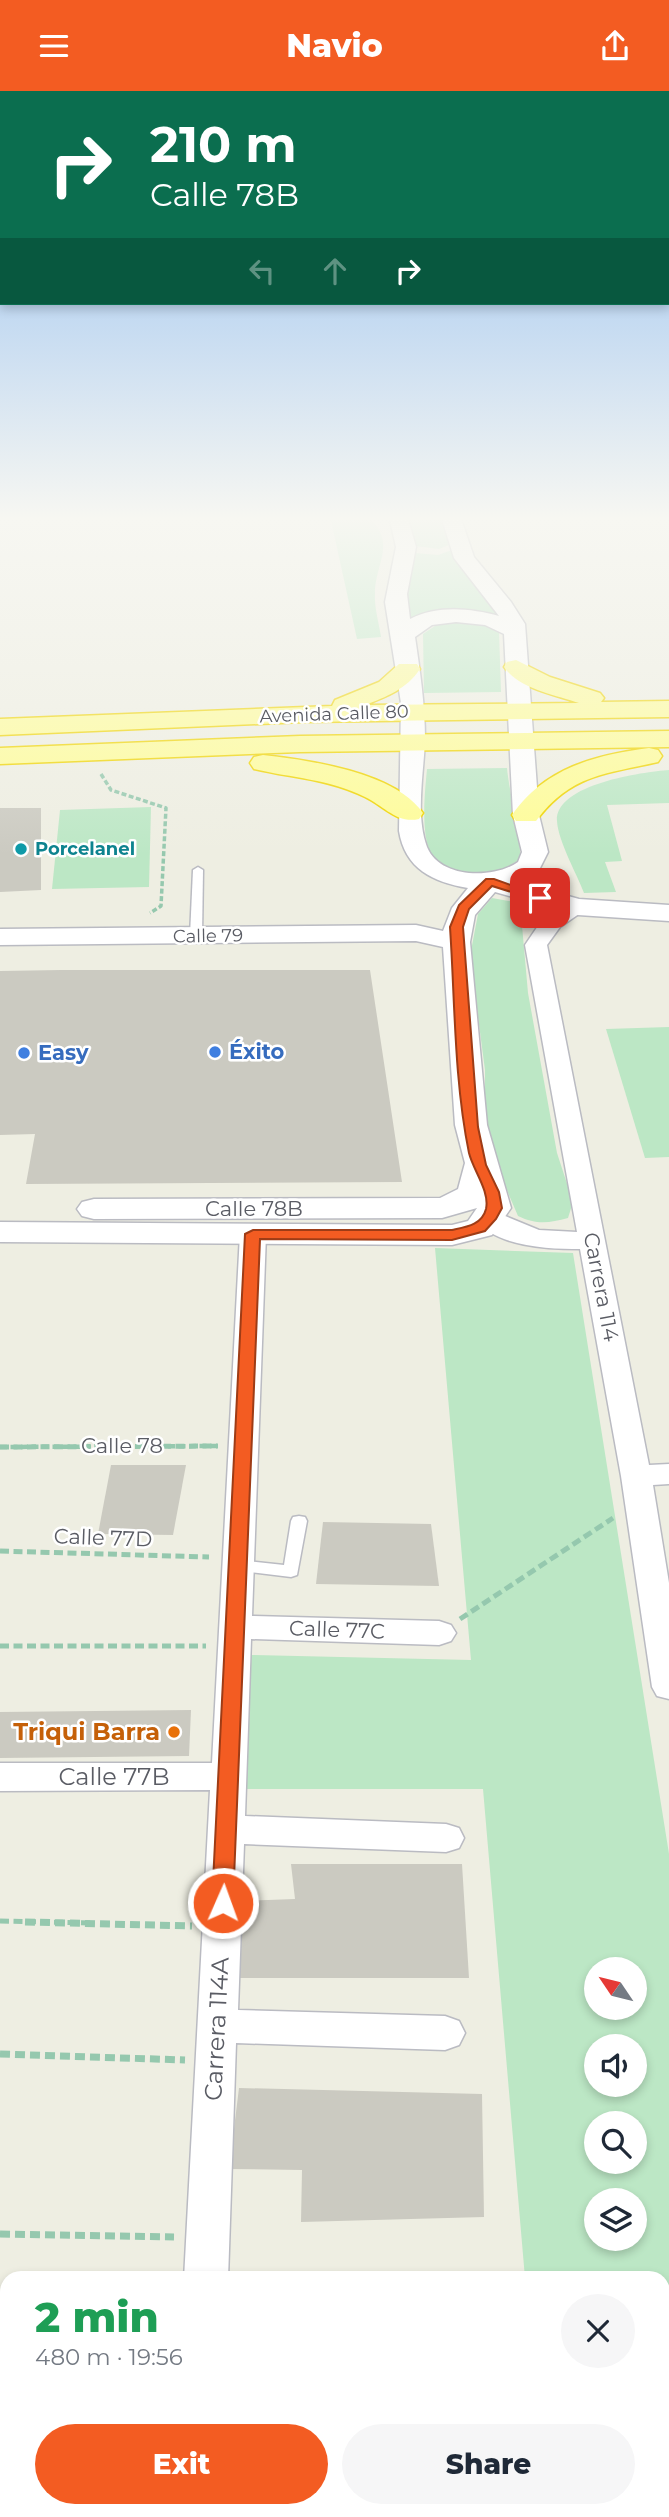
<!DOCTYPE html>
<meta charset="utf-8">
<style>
:root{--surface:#fff;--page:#f6f6f7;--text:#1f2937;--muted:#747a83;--accent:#f35c22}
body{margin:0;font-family:Montserrat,sans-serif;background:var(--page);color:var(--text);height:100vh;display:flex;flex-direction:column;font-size:26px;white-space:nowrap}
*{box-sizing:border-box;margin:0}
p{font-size:23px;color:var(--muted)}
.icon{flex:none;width:38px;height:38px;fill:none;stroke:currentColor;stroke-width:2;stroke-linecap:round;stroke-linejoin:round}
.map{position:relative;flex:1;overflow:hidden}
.details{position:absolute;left:0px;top:2180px;width:670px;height:247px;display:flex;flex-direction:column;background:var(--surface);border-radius:21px 21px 0 0;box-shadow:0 4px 10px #0003}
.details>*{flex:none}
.guide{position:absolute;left:0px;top:0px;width:670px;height:214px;box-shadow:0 4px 10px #0003;background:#0b6e4f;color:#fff;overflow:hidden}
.needle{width:46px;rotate:305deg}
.tools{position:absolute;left:584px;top:1866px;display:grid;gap:14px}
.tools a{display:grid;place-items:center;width:63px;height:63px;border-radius:50%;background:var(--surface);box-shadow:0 4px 10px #0003;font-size:35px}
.pin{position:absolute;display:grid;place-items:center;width:60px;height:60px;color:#fff;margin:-30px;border-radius:14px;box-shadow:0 4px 10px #0006}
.me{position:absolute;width:77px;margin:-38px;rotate:2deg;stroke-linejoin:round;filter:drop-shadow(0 0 5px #0008)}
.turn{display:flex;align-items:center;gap:24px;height:147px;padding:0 35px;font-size:32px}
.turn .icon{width:91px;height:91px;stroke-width:2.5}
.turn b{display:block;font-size:49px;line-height:60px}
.lanes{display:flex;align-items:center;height:66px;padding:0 35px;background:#0003;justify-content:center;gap:35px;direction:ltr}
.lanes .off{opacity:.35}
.round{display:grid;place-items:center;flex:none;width:74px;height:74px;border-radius:37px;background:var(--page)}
.headline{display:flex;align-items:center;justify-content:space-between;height:119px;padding:0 35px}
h1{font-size:42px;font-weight:800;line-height:52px;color:#1e9e55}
.action{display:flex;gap:14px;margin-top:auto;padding:14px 35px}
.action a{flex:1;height:80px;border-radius:42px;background:var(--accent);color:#fff;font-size:28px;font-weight:800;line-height:80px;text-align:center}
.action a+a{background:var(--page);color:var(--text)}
header{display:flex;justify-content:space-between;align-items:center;height:91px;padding:0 35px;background:var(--accent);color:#fff;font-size:32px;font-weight:800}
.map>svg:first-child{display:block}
.green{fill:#bce7c5;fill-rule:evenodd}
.building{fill:#cbcac1}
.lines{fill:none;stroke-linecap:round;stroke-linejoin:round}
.service-casing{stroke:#babbc2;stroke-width:3}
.minor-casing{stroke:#babbc2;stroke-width:3}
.tertiary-casing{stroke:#babbc2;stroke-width:3}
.trunk-casing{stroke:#f0d400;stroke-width:3}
.path-far3{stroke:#95c8ae;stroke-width:3.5;stroke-dasharray:5 2.5;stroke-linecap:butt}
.path-far2{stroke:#95c8ae;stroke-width:4.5;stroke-dasharray:7 3.5;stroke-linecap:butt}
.path-far1{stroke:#95c8ae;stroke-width:5;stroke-dasharray:9 4.5;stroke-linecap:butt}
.path{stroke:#95c8ae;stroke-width:7;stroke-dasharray:10 5;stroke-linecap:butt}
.service{fill:#fff;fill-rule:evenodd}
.minor{fill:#fff;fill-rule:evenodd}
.tertiary{fill:#fff;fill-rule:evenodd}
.trunk{fill:#fefc97;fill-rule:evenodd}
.route{fill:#f35c22;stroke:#9e3c16;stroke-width:2}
.culture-dot{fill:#0f9aa8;stroke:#fff;stroke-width:2.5}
.shop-dot{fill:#3f7fe0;stroke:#fff;stroke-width:2.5}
.food-dot{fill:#e8710a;stroke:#fff;stroke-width:2.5}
.labels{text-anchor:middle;stroke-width:5;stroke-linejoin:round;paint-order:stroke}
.far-street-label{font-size:18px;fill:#5a5c64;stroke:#fff}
.far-culture-label{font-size:18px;font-weight:bold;fill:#0d838f;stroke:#fff;text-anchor:start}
.shop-label{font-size:21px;font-weight:bold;fill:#366cbe;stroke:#fff;text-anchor:start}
.street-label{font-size:21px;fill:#5a5c64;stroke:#fff}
.near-food-label{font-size:24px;font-weight:bold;fill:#c56008;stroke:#fff;text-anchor:end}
.near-street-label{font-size:24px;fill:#5a5c64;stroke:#fff}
</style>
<header><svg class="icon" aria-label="menu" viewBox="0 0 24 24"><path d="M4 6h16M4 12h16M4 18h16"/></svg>Navio<svg class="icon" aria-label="share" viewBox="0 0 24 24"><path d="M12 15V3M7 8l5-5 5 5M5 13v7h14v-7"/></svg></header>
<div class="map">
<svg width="669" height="2426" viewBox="0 0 669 2426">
<rect width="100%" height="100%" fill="#eeeee2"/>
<g class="green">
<path d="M330 425H368C397 453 376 470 375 502 374 516 379 532 381 546L357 548Z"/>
<polygon points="404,425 442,425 451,453 439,458 415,455"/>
<path d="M455 458 503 525C471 519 441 516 410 528L406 496 415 462 438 464Z"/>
<polygon points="441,531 478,531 499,540 501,601 424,602 423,543"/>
<path d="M507 677C509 701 522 748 520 768 503 780 485 788 464 782 454 779 442 777 435 769 419 751 425 700 427 678Z"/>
<path d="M669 679V712L607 714 622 770 605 771 616 801 584 802C577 783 558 750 557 730 555 693 643 681 669 679Z"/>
<polygon points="151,716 149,796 52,798 60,719"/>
<path d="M492 807 520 812 528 902 557 1062 573 1111 568 1127C549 1132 537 1134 518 1125L494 1069 485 1024V979L470 865 478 823Z"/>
<polygon points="669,936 669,1066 645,1067 606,938"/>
<path d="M435 1157 573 1162 669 1763V2419H663V2188L525 2187 483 1698H245L251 1564 471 1569ZM597 1878H635V1916H597ZM597 1955H635V1993H597ZM597 2032H635V2070H597ZM597 2109H635V2147H597Z"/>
</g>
<g class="building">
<polygon points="0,717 41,717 41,799 0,801"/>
<polygon points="61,879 370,879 402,1091 26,1093 35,1043 0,1044 0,880"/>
<polygon points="111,1374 186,1374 173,1444 98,1443"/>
<polygon points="323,1431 431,1433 439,1495 316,1493"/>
<polygon points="191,1619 189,1665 0,1667 0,1621"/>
<polygon points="291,1773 462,1773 469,1887 238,1887 243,1810 295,1808"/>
<polygon points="239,1997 482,2003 484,2126 301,2131 302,2079 229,2078"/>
<polygon points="288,2420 513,2420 514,2426 288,2426"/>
</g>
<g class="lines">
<defs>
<g id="service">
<polygon points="198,776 203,779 202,845 196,848 190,845 193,779"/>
<polygon points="299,1425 305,1426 307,1430 297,1484 291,1486 232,1479 230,1475 232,1471 238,1469 284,1474 291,1430 293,1426"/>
</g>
<g id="minor">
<path d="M578 809 589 816 560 836 547 854 649 1374 669 1373V1393L653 1394 669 1492V1608L657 1605 652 1596 621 1385 580 1158C549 1158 495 1156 476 1128L480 1122H498L539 1139 577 1141 525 854 544 826Z"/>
<polygon points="253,1135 263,1137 266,1143 252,1525 439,1530 451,1534 456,1542 451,1550 439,1554 251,1548 245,1725 446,1733 459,1737 464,1747 459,1757 446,1761 244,1753 238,1919 445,1925 459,1930 465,1942 459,1954 445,1959 236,1952 228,2188 184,2188 210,1699 0,1700 0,1672 212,1672 240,1143 243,1137"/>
<polygon points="172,2420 220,2420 219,2426 171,2426"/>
</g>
<path id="tertiary" d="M389 425H407L416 456 407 503 410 528C437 514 470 517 499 525L454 467 441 425H460L474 466 511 511 525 533 539 724 548 761 538 781 521 792 579 808 669 814V830L578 824 495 801 475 824 470 851 487 1034 511 1117 492 1144 452 1154 0 1151V1131L452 1134 468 1130 477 1117 442 1127 94 1128 82 1125 77 1118 82 1111 94 1108 440 1107 458 1098 465 1072 455 1034 443 856 416 850 0 854V838L416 834 443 840 452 817 468 797C433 791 405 778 399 740L401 612 385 511 396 456ZM456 531 485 534 504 543 513 724 522 761 518 771C494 788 440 788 427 756 415 724 424 681 425 648 425 614 420 580 415 546L432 534Z"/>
<g id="trunk">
<path d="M516 569 550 586 600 602 604 607 601 611 669 610V626L304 631 0 644V628L332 615 335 609 379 591 399 573H417L420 578C407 598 386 606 365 614L579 612C556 604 519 598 504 576L507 571Z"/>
<polygon points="669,640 669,656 300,661 0,673 0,657 300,645"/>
<path d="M649 657 658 659 662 665 658 671C607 683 570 683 536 730H516L512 724C545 677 595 664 649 657Z"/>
<path d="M263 664C308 669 395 681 423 722L419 728C397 733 384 715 365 706 329 688 292 687 254 678L250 672 254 666Z"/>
</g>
</defs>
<use href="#service" class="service-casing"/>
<use href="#minor" class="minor-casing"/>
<use href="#tertiary" class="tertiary-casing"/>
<use href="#trunk" class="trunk-casing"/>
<polyline class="path-far3" points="101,683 111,699 166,717 161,815 150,822"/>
<polyline class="path-far2" points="0,1356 218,1355"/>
<g class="path-far1">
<polyline points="0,1356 218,1355"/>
<polyline points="0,1460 209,1466"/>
<polyline points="460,1528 613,1427"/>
<polyline points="0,1555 206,1555"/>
<polyline points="0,1830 92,1832"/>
</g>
<g class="path">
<polyline points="25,1831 192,1835"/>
<polyline points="0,1963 185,1969"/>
<polyline points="0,2143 174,2146"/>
</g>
<use href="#service" class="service"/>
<use href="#minor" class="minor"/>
<use href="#tertiary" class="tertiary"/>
<use href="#trunk" class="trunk"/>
</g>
<linearGradient id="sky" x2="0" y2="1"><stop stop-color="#8bbaf1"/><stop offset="0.56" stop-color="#f7f7f2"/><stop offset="1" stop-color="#f7f7f2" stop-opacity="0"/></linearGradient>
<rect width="669" height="764" fill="url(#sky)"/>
<path class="route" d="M486 788H494L547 807 540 810 492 795 469 818 463 836 478 1036 486 1074 499 1101 502 1117 496 1128 485 1140 452 1149 260 1148 233 1812 230 1818 223 1820 215 1818 212 1812 245 1143 253 1139H452C466 1136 482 1134 486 1118 490 1100 473 1079 469 1062 454 989 455 910 450 836L459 814Z"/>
<circle class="culture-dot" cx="21" cy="758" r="7"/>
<g class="shop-dot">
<circle cx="215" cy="961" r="7"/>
<circle cx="24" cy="962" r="7"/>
</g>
<circle class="food-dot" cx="174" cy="1641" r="7"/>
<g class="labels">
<g class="far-street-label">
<text transform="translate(334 623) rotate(-2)" y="6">Avenida Calle 80</text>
<text transform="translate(208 845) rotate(-1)" y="6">Calle 79</text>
</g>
<g class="far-culture-label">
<text x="35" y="764">Porcelanel</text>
</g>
<g class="shop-label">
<text x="229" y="968">Éxito</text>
<text x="38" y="969">Easy</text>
</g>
<g class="street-label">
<text x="254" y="1125">Calle 78B</text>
<text transform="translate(601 1196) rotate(79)" y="7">Carrera 114</text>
<text x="122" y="1362">Calle 78</text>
<text transform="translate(103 1447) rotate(2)" y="7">Calle 77D</text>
<text transform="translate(337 1539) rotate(2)" y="7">Calle 77C</text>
</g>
<g class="near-food-label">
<text x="160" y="1649">Triqui Barra</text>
</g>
<g class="near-street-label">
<text x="114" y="1694">Calle 77B</text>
<text transform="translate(217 1938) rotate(-87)" y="8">Carrera 114A</text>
</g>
</g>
</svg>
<div class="tools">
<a><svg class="needle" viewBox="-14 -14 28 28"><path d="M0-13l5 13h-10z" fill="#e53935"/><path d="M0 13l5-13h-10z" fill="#747a83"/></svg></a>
<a><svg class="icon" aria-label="sound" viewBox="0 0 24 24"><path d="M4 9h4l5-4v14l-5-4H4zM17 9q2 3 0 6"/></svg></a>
<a><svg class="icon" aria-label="search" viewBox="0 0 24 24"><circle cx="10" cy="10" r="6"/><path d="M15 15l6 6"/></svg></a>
<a><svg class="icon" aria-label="layers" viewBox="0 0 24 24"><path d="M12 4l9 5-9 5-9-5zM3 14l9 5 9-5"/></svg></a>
</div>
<div class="pin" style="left:540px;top:807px;background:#d93025"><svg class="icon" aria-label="arrive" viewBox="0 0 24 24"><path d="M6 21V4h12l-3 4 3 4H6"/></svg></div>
<svg class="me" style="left:223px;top:1812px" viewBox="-20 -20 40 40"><circle r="17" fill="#f35c22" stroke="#fff" stroke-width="3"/><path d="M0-11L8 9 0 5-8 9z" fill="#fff"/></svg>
<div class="guide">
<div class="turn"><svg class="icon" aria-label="right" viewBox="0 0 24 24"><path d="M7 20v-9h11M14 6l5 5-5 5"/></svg><div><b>210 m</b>Calle 78B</div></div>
<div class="lanes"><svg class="icon off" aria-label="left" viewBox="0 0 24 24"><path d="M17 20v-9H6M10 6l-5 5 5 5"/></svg><svg class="icon off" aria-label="ahead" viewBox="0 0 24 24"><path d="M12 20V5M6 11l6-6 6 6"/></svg><svg class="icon" aria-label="right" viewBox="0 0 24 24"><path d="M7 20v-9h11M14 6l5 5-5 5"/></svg></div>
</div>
<section class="details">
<div class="headline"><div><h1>2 min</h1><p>480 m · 19:56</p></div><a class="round"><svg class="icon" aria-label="close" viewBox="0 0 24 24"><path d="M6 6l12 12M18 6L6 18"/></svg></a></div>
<div class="action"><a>Exit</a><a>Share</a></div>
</section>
</div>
